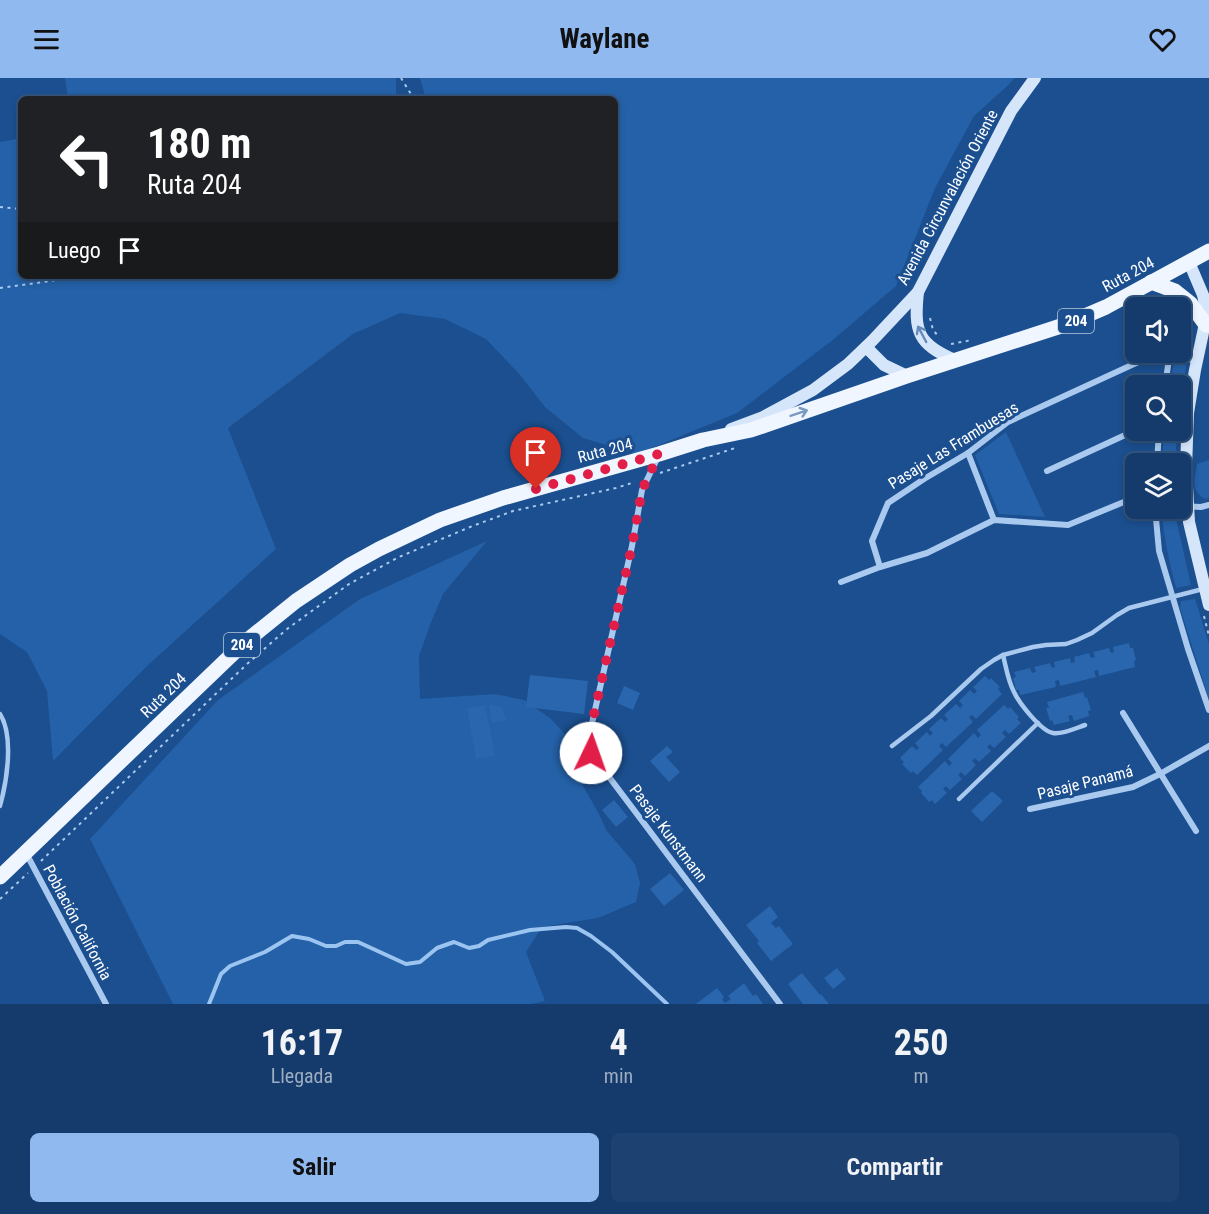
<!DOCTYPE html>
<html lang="es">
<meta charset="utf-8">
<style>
:root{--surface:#143b6b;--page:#1d4271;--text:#f1f3f6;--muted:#9dadc1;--line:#33557e;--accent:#90b9f0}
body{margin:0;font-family:"Roboto Condensed",sans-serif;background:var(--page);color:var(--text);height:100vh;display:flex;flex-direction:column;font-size:22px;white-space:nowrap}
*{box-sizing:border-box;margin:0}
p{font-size:20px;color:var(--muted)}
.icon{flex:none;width:33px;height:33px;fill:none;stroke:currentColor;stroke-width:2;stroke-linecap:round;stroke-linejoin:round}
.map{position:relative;height:926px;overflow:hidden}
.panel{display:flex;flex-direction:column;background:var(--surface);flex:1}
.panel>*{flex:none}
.top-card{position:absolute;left:18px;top:18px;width:600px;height:183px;border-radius:9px;box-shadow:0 3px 9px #0003,0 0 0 2px var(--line);background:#202124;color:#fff;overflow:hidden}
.tools{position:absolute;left:1125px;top:219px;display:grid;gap:12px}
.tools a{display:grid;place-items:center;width:66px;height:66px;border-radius:9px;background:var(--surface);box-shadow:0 3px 9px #0003,0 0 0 2px var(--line);font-size:30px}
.pin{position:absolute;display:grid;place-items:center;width:51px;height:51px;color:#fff;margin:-62px -26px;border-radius:50% 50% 50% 0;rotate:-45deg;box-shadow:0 0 6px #0007}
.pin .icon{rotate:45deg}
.me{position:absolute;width:66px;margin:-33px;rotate:3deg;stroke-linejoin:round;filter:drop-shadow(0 0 4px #0008)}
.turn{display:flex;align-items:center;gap:21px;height:126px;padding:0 30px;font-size:27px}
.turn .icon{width:78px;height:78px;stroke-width:2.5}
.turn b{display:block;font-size:42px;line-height:51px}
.then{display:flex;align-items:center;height:57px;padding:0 30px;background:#0003;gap:12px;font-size:22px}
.eta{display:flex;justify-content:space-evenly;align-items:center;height:102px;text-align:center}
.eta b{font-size:36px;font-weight:700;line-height:42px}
.primary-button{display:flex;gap:12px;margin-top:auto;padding:12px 30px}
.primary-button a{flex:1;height:69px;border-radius:9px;background:var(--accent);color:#111;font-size:24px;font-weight:700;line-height:69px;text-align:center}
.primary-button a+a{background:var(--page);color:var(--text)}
header{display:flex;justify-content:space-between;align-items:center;height:78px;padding:0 30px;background:var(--accent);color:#111;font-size:27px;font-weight:700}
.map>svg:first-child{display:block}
.green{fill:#2461a8}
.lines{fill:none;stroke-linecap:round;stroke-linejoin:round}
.stream{stroke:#9cc4f0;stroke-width:4}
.building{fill:#2a66ad}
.path{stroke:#a9c9ee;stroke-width:2;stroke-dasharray:3 4.5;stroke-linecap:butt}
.lane{stroke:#a9c9ee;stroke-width:4.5}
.street{stroke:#a9c9ee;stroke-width:6}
.secondary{stroke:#d6e6fa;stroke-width:12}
.primary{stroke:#f0f6ff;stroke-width:15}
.oneway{stroke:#668bba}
.oneway2{stroke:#7b9ac1}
.route{stroke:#e11d48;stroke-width:10;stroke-dasharray:0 18}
.labels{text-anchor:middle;stroke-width:6;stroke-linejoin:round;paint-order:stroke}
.shield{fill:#1b4f8f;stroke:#bbcadd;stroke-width:1.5}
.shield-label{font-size:15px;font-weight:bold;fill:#fff}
.street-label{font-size:16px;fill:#fff;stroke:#1b4f8f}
</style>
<header><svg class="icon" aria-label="menu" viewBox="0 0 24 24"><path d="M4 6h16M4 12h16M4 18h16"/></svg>Waylane<svg class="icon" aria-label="heart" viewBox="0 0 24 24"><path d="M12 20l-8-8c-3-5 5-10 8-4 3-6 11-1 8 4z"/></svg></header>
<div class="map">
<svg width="1209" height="926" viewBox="0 0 1209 926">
<rect width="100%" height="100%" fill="#1b4f8f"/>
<g class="green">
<polygon points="65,0 396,0 396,21 68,21"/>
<polygon points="420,0 1015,0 1004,11 974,38 935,110 896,208 834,261 737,335 637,376 583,360 545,329 521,298 486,261 445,241 400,235 353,256 228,350 276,471 146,589 53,683 47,613 27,574 0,556 0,64 21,60 21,198 615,198 615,21 426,21"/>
<path d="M1180 232C1189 244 1199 260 1187 274L1181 272Z"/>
<polygon points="1174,284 1186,287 1181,331 1180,308 1170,307"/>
<polygon points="1164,353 1177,354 1175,385 1162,385"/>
<polygon points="1006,354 1045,439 999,436 975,377"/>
<path d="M1209 382V420L1205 421C1190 412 1195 401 1197 386Z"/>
<path d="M1161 432H1174L1191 507 1176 510C1169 484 1164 459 1161 432Z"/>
<polygon points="487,463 443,516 432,542 419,578 420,621 495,616 524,622 550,640 575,667 574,682 583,708 598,734 607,753 635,786 640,805 636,824 598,840 542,849 526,874 545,923 531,926 173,926 90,761 218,622 360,521"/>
<polygon points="1195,521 1209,566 1209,622 1180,530 1181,523"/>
</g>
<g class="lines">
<polyline class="stream" points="209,926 221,896 230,888 265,874 292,858 309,861 326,868 336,868 345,864 358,864 406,886 420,884 437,870 454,864 469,870 479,868 488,862 530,852 566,849 577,850 591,858 612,874 667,926"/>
</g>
<g class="building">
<polygon points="1129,565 1130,570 1133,570 1136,582 1134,583 1135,589 1099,598 1098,592 1094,593 1096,599 1060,608 1059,602 1055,603 1056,609 1020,617 1019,612 1016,612 1013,600 1016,599 1014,594 1030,590 1032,595 1036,594 1034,589 1050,585 1052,590 1055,589 1054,584 1070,580 1071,585 1075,584 1074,579 1089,575 1091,580 1095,579 1093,574 1109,570 1111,575 1114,574 1113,569"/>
<polygon points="530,597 588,603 584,636 526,629"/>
<polygon points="985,598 989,602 991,600 1000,609 998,611 1002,616 976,641 972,637 969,639 973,644 946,669 942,665 939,668 943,672 917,697 913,693 911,695 902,686 904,684 900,680 912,668 916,672 919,670 915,665 927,654 930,658 933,655 929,651 941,640 945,644 948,641 944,637 956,626 960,630 963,627 959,623 970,612 974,616 977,613 973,609"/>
<polygon points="624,608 640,615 633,632 617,625"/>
<polygon points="1083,614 1085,620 1087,619 1091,632 1088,633 1089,638 1074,643 1072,637 1068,638 1070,643 1054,647 1052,642 1050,643 1046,630 1049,630 1047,624"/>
<polygon points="485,627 495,678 476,681 467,630"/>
<polygon points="489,627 502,629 506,642 492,645"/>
<polygon points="1004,627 1008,631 1010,629 1019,639 1017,641 1021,645 1009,656 1005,652 1002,655 1006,659 994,670 990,666 987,669 991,673 979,684 975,680 972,683 976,687 965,698 961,694 958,697 962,701 950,712 946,708 943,711 947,715 935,726 932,722 929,724 921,715 922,713 918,709 945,683 949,688 952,685 948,681 974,655 978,660 981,657 977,652"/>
<polygon points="667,668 673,674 666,679 680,694 669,704 650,683"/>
<polygon points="992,713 1003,723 982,744 971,733"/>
<polygon points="614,722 628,739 616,749 602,732"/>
<polygon points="670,795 684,812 664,828 650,811"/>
<polygon points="770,828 778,839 771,845 776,850 779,848 793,866 771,883 757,865 759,863 746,847"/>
<polygon points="837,890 846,901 833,911 824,900"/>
<polygon points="802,895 820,917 821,916 829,926 803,926 788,906"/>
<polygon points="744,905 753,918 756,916 763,926 696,926 717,910 724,919 722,921 725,925 731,921 728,918"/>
</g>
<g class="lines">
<g class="path">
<polyline points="401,0 414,21"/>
<polyline points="0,129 21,131"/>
<polyline points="0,210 51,203 73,198"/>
<polyline points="930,240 933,252 939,259"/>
<polyline points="951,266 972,262"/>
<polyline points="660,395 738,369"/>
<polyline points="1204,538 1209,558"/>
<polyline points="41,783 246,587 287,551 349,506 399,479 470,449 513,433 616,410 635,404"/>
<polyline points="0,821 28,795"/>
</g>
<g class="lane">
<path d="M1003 577C1006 589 1008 603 1014 614 1019 625 1041 653 1053 655 1062 657 1076 650 1085 647"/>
<path d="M0 636C14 658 7 703 0 728"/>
<polyline points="892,668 931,638 981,591 994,582 1003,577 1033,569 1046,567 1066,566 1077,562 1092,555 1117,537 1129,530 1203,511"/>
<polyline points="959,721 1038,645"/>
</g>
<g class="street">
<polyline points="1170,277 1198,283"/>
<polyline points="1165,308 1170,274"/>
<polyline points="968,375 994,442"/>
<polyline points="658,379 642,412 632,468 588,663 591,675 780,926"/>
<polyline points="1157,386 1159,352"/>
<polyline points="1047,393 1136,352"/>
<polyline points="1180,428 1201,429 1209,427"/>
<polyline points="1155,430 1159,473 1188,571 1209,632"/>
<polyline points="880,489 872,463 888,425 924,401 968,375 1008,344 1160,274"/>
<polyline points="841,504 880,489 927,475 994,442 1068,447 1136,419"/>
<polyline points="1123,635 1196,753"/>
<polyline points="1030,731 1133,709 1160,696 1209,668"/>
<polyline points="26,775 106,926"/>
</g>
<g class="secondary">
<polyline points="1189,184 1203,217 1207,236 1195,292 1188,335 1186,390 1189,444 1209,527"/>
<path d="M918 214C914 253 917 266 955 282"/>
<polyline points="866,269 884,287 907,298"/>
<polyline points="731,351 763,339 813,312 848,286 872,263 918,214 1011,33 1035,0"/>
</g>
<g class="primary">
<polyline points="1151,204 1175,213 1190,225 1206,247"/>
<polyline points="0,799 245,564 296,523 350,487 379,471 440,442 503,420 659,376 703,362 751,352 907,298 1064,247 1106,229 1209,173"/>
</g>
</g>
<defs><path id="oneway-shaft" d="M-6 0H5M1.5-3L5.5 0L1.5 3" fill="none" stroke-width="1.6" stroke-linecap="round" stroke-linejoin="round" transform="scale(1.5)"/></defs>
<use class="oneway" href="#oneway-shaft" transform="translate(922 256) rotate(-118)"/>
<use class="oneway2" href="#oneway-shaft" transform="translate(799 335) rotate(-19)"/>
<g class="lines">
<polyline class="route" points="536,411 659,376 642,412 632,468 588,663 591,675"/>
</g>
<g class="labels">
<g class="shield">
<rect x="1058" y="231" width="36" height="24" rx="4.5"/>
<rect x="224" y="555" width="36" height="24" rx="4.5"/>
</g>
<g class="shield-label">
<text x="1076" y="248">204</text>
<text x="242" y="572">204</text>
</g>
<g class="street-label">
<text transform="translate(947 119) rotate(-62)" y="6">Avenida Circunvalación Oriente</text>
<text transform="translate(1128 196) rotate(-28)" y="6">Ruta 204</text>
<text transform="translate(953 367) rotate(-32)" y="6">Pasaje Las Frambuesas</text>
<text transform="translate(605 372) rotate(-15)" y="6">Ruta 204</text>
<text transform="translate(163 617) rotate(-44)" y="6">Ruta 204</text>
<text transform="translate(1085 704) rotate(-14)" y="6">Pasaje Panamá</text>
<text transform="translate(669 755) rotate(53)" y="6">Pasaje Kunstmann</text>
<text transform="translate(78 844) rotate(62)" y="6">Población California</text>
</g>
</g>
</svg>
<div class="tools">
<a><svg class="icon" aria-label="sound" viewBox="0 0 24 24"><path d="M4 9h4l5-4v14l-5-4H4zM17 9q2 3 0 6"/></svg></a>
<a><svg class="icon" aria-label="search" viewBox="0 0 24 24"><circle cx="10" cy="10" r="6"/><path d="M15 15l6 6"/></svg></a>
<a><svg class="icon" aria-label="layers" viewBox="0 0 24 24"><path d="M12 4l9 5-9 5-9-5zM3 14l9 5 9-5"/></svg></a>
</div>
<div class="pin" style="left:536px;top:411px;background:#d93025"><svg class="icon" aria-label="arrive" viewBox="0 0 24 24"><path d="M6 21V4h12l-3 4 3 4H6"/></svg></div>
<svg class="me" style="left:591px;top:675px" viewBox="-20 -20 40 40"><circle r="19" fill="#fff"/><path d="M0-13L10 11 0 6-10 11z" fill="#e11d48"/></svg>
<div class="top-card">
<div class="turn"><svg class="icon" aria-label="left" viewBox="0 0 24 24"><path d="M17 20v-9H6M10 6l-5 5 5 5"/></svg><div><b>180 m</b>Ruta 204</div></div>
<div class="then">Luego<svg class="icon" aria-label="arrive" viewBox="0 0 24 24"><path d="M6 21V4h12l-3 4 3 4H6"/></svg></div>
</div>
</div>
<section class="panel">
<div class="eta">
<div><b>16:17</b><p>Llegada</p></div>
<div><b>4</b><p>min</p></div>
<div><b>250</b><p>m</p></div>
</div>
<div class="primary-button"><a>Salir</a><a>Compartir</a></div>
</section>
